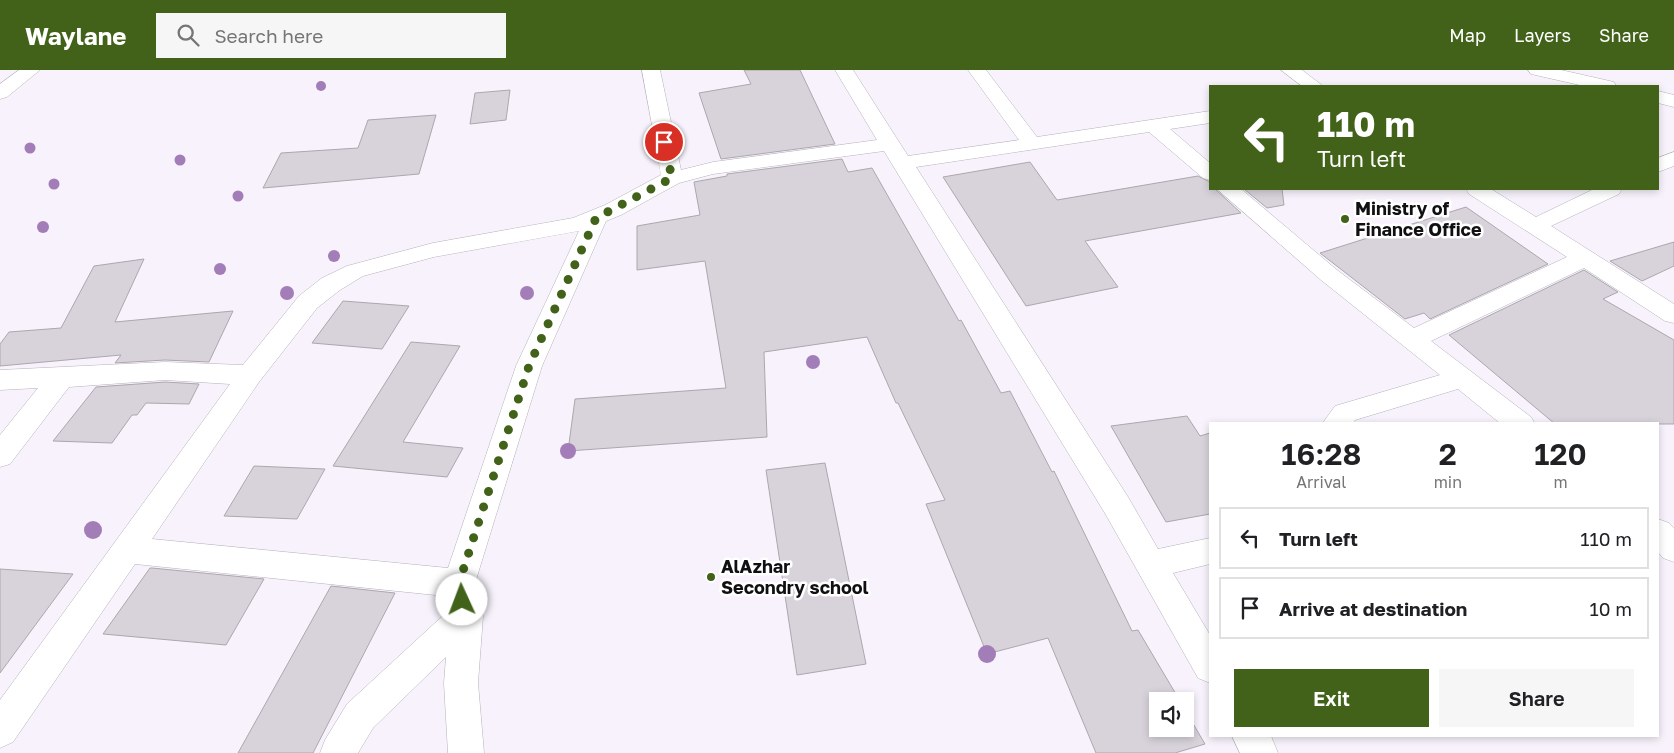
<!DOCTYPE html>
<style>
:root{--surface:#fff;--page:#f6f6f6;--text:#202124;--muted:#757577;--line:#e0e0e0;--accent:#416218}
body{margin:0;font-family:"Golos Text",sans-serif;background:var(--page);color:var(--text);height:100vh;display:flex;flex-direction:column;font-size:19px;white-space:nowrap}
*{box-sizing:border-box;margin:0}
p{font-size:16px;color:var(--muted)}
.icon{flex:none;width:28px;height:28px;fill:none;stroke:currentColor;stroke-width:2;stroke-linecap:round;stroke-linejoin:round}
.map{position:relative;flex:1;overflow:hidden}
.panel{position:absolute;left:1209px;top:352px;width:450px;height:315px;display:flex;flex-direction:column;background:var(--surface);border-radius:0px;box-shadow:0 2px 8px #0003}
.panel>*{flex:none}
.banner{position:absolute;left:1209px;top:15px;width:450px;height:105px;border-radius:0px;box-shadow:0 2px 8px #0003;background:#416218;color:#fff;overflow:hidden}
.fabs{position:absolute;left:1149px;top:622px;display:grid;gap:10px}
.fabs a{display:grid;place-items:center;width:45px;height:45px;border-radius:0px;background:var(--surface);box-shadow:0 2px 8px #0003;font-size:25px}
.pin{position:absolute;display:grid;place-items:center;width:42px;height:42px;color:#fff;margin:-21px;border:2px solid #fff;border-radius:50%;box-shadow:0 1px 5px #0007}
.me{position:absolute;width:55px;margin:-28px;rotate:358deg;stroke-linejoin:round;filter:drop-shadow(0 0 4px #0008)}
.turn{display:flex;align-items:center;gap:18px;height:105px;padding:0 25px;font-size:22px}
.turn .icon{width:65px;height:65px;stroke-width:2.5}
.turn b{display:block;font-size:35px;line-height:42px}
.eta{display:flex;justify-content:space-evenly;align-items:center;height:85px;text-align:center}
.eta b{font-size:30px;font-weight:600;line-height:35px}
.button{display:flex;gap:10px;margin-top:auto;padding:10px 25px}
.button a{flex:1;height:58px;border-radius:0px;background:var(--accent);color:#fff;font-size:20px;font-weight:600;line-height:58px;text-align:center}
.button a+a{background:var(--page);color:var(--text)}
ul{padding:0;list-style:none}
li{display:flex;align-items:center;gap:15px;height:62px;margin:0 10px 8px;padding:0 15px;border:2px solid var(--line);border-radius:0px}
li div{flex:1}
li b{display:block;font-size:19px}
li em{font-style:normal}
header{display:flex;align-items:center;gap:30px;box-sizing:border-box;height:70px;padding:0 25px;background:var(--accent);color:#fff}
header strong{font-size:24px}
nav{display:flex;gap:28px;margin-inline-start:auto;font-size:18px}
.search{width:350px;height:45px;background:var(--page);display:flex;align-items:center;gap:12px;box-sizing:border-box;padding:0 18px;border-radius:0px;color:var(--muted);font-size:19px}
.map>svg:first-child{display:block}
.building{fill:#d8d3db;stroke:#aca7af}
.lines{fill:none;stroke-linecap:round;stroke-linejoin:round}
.minor-casing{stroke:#b6b1ba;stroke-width:1}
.minor{fill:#fff;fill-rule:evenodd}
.tree{fill:#a27db7}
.route{stroke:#416218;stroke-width:9;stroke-dasharray:0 16.2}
.poi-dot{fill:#416218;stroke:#fff;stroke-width:2}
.labels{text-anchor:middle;stroke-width:5;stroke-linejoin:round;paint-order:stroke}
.poi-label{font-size:18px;font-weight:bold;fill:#100f11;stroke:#fff;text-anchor:start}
</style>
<header>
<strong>Waylane</strong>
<div class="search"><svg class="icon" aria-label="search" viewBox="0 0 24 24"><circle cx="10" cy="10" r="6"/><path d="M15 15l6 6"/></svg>Search here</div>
<nav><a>Map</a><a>Layers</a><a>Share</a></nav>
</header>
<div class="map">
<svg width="1674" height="683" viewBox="0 0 1674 683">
<rect width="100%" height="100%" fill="#f7f2fb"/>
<g class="building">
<polygon points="744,0 800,0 835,74 721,89 699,23 751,14"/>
<polygon points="510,20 506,50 470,54 475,23"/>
<polygon points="436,45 419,104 263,118 281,83 358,78 368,50"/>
<polygon points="842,89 848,102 872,98 959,251 961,250 1001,323 1010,321 1052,402 1054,401 1132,561 1138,560 1180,631 1158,631 1158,659 1185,659 1185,640 1205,674 1175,683 1096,683 1048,568 987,584 926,434 945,430 898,333 896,333 867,267 764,282 767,367 568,381 575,329 726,318 705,191 637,200 637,156 700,145 694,112 727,106 727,104"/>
<polygon points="1030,92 1057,130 1198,106 1210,112 1210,119 1215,119 1241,143 1085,171 1118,217 1026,236 943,107"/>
<polygon points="1244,119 1282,119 1284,135 1267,138"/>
<polygon points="1466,137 1548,194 1430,249 1424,243 1405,249 1320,183"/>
<polygon points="1674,172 1674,196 1642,211 1610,191"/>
<polygon points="144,189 115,252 233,241 209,292 165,290 115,293 121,285 0,296 0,274 9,262 61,258 94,196"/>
<polygon points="1584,200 1618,222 1603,229 1674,270 1674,354 1555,354 1449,265"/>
<polygon points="343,231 409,236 382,279 312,273"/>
<polygon points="411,272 460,276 403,372 463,378 447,407 333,396"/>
<polygon points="165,312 199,314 189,334 146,333 137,345 132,345 112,373 53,371 96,317"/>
<polygon points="1187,346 1200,366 1210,363 1210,444 1166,452 1111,356"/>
<polygon points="825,393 866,594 797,605 766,400"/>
<polygon points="254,396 325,399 297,449 224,446"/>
<polygon points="150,498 152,498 264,509 226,575 103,564"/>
<polygon points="0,499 73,504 0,603"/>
<polygon points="331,516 395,523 313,683 238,683"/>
</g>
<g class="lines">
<defs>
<g id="minor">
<polygon points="19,0 40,0 7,27 0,29 0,14"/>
<path d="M642 0H660L681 100 713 92 877 70 835 0H853L908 86 1019 70 968 0H986L1037 67 1210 41V53L1170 59 1210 93V110L1203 108 1149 62 916 97 1128 427 1158 479 1210 468V494L1173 503 1210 565V613L1198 608 1106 445 884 81 713 104 679 113 621 145 606 151 542 296 475 513 483 546 478 613 484 683H448L444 613 446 587 373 658 358 683H320L325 670 347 634 448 541 445 526 135 494 13 672 0 678V630L230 314 165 310 69 317 10 394 0 397V365L38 318 0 320V300L165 292 243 295 299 226 322 208 347 196 433 173 573 148 605 135 661 105ZM579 161 516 296 448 498 152 469 259 312 317 238 340 220 363 206 434 187Z"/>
<polygon points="1281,0 1302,0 1323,16 1302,16"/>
<polygon points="1528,0 1561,0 1614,12 1616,16 1584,16 1531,4"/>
<polygon points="1658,21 1674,25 1674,37 1658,33"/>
<polygon points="1674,82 1674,96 1658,102 1658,88"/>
<polygon points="1217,119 1241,119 1337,200 1414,258 1567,187 1469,124 1466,119 1491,119 1536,147 1594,119 1622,119 1619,124 1551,156 1674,234 1674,253 1665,251 1584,198 1431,271 1531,347 1535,354 1501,354 1458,319 1355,350 1352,354 1322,354 1335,336 1440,305 1321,210"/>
<polygon points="1658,449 1669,453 1674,458 1674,492 1663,488 1658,482"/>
<polygon points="1232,666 1271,666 1278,683 1240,683"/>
</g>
</defs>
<use href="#minor" class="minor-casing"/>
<use href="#minor" class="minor"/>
</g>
<g class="tree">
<circle cx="321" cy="16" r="5"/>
<circle cx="30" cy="78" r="5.5"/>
<circle cx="180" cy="90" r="5.5"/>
<circle cx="54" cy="114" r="5.5"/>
<circle cx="238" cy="126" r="5.5"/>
<circle cx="43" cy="157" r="6"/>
<circle cx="334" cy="186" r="6"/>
<circle cx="220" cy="199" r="6"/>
<circle cx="287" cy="223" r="7"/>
<circle cx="527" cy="223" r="7"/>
<circle cx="813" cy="292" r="7"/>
<circle cx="568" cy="381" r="8"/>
<circle cx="93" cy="460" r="9"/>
<circle cx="987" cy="584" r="9"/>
</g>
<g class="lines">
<polyline class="route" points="462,530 459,513 529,296 596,148 672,108 664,72"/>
</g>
<g class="poi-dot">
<circle cx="1345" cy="149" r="5"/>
<circle cx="711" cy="507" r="5"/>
</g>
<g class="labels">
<g class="poi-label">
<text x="1355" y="145">Ministry of<tspan x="1355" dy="21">Finance Office</tspan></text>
<text x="721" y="503">AlAzhar<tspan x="721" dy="21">Secondry school</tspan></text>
</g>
</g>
</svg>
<div class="fabs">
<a><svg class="icon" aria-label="sound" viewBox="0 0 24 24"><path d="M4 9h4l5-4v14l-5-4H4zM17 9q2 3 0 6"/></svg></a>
</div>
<div class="pin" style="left:664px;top:72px;background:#d93025"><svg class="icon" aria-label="arrive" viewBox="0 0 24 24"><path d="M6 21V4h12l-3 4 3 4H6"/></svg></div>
<svg class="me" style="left:462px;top:530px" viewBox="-20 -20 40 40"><circle r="19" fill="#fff"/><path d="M0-13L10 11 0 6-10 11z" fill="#416218"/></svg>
<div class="banner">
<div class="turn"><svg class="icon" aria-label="left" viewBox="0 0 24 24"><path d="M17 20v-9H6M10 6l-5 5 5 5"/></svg><div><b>110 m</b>Turn left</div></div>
</div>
<section class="panel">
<div class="eta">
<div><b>16:28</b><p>Arrival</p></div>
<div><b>2</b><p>min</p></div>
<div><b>120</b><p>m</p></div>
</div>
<ul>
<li><svg class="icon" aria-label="left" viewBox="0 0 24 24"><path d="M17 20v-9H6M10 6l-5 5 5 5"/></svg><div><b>Turn left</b></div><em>110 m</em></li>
<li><svg class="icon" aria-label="arrive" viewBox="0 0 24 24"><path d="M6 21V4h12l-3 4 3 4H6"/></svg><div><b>Arrive at destination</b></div><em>10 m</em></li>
</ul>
<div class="button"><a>Exit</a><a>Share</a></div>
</section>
</div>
